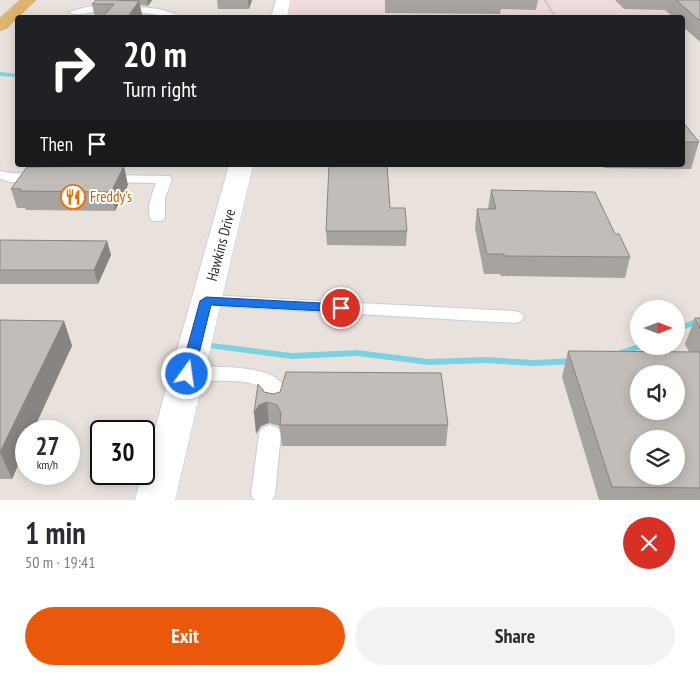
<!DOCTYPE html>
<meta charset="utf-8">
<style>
:root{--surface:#fff;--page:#f2f2f3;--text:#2b2b33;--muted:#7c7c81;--accent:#ea580c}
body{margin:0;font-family:"PT Sans Narrow",sans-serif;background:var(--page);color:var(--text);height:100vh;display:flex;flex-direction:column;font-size:19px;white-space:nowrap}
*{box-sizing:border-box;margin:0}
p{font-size:16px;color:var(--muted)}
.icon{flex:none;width:28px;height:28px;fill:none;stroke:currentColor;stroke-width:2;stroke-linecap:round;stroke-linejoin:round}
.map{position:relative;height:500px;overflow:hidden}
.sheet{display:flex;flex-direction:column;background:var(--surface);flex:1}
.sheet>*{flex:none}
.top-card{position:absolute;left:15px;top:15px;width:670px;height:152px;border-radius:5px;box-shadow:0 2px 12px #0003;background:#202124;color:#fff;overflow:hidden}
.needle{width:32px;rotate:90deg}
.controls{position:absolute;left:630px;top:300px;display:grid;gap:10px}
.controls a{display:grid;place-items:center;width:55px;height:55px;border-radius:50%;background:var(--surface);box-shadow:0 2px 12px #0003;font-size:25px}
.speed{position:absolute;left:15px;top:420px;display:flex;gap:10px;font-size:25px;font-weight:700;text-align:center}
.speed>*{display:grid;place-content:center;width:65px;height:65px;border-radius:50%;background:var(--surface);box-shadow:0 2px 12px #0003;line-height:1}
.speed small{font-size:12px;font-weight:400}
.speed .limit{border:2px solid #111;border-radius:8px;background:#fff;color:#111}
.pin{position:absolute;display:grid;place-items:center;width:42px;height:42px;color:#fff;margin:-21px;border:2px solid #fff;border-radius:50%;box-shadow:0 1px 5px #0007}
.me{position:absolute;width:55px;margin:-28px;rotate:14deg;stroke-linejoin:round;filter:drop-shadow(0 0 4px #0008)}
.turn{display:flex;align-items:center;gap:18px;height:105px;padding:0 25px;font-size:22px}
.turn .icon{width:65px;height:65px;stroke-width:2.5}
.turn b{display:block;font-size:35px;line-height:42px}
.then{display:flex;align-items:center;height:48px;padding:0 25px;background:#0003;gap:10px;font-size:19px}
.round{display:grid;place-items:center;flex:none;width:52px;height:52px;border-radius:26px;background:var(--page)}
.overview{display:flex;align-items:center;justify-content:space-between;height:85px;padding:0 25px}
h1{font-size:30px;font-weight:600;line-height:38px}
.button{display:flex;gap:10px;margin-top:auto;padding:10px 25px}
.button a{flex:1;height:58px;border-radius:30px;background:var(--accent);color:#fff;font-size:20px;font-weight:600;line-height:58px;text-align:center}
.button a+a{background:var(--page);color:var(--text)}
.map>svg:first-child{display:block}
.medical{fill:#efdade}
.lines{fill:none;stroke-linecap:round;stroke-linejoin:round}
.stream{fill:#7bd2e0;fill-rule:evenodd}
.lane-casing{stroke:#c8ccd5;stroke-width:2}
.street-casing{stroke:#c8ccd5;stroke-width:1}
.primary-casing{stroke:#c3c3c3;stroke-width:1}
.path{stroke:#c3c3c3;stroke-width:2;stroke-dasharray:2.5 1;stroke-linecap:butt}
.lane{fill:#fff;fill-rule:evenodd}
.street{fill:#fff;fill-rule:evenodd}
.primary{fill:#dfb56b;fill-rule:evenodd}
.wall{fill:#a7a39e}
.shaded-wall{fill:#888481}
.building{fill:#c2bdb8;stroke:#888481;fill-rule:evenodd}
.route{fill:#1a73e8;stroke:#114b97}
.labels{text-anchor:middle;stroke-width:4;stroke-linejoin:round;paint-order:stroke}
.food-label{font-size:15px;fill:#c56008;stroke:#fff;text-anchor:start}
.street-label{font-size:15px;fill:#292929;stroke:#fff}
</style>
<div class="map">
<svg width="700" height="500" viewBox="0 0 700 500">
<rect width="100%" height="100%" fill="#e9e2dc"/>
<polygon class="medical" points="293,0 700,0 700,26 683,26 682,18 289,18"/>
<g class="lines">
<g class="stream">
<polygon points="0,72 18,74 18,77 0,76"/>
<polygon points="700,317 700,323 676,333 676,327"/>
<polygon points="212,343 292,353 357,350 429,359 486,357 534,360 574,358 577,359 579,361 577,363 574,364 534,366 486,363 429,365 357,356 292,359 209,348 208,346 209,344"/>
<polygon points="639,344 639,346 645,346 644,348 617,357 614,356 613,354 614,352"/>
</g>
<defs>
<g id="lane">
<path d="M122 5 159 9 176 14 171 17C147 13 124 10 100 11 91 12 76 17 69 12L86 7Z"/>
<path d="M0 171C15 175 31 172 46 176L48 179 46 182 41 183 10 182 0 179Z"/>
<path d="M105 175 170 176 172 179 165 199V218L162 221H152C145 211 152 194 156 183L100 182 98 179 100 176Z"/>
<polygon points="206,295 515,311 521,313 524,317 521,321 515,323 200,305 197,301 200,297"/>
<path d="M187 367C211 367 309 360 281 411L274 413 267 411 264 405V389C249 377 207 382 187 381L180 379 177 374 180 369Z"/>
<polygon points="270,425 278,428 281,434 275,495 272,500 254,500 251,495 259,434 262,428"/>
</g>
<g id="street">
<polygon points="276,0 290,0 287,18 271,18"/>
<polygon points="229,165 253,165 175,500 135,500"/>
</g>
<polygon id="primary" points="20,0 36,0 6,29 0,31 0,18"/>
</defs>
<use href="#lane" class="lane-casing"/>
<use href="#street" class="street-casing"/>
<use href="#primary" class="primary-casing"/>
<polyline class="path" points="545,0 555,17"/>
<use href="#lane" class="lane"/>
<use href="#street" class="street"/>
<use href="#primary" class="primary"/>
</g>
<g class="wall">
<polygon points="96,0 152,0 148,6 140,5 142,15 140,18 95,18 92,4"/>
<polygon points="217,0 252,0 249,9 218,9"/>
<polygon points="385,0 538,0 536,10 501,9 500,14 385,13"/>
<polygon points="615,0 700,0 700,42 682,26 682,18 674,18 665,10 624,9"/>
<polygon points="682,121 699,142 691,169 604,168 603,165 682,165"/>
<polygon points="128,185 115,211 26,210 25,208 17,208 11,189"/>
<polygon points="491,190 615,234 630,257 625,278 501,276 500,274 484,274 475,228 477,209 488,209"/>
<polygon points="390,208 407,231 406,246 327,245 326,231"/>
<polygon points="0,240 107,241 111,255 98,284 0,284"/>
<polygon points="695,318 700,318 700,500 599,500 562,377 568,351 689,352 685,344"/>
<polygon points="0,320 64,321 72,346 26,431 26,447 12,479 0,479"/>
<polygon points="264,392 448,425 446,446 282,446 280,430 279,426 269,423 261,426 256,434"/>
</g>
<g class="shaded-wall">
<polygon points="147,0 152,0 148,6"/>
<polygon points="248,0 252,0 249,9"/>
<polygon points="139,1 142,15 140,18 127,18"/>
<polygon points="124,166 128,185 115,211 111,192"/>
<polygon points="107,241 111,255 98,284 94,270"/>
<polygon points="64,321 72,346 33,431 26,431 26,447 12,479 0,452"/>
<polygon points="267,402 269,423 261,426 256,434 254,413 259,405"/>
</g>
<g class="building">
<polygon points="96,0 114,0 139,1 127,18 102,18 114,4 92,4"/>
<polygon points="676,0 700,0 700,21"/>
<polygon points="682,121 699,142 682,142"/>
<polygon points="329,165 387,165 390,208 405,208 407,231 326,231"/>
<polygon points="124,166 111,192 20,191 21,189 11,189 27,167"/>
<polygon points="491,190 595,192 615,234 619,234 630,257 504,256 504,254 487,254 477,209 496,209"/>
<polygon points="0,240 107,241 94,270 0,270"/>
<polygon points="695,318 700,318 700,329"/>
<polygon points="0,320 64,321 0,452"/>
<path d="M568 351 700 352V488L612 487ZM639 374H676V411H639ZM639 439H676V476H639Z"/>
<polygon points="286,372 441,373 448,425 280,425 281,413 277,405 267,402 259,405 254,413 258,384 264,392 273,394 280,392"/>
</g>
<polygon class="route" points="206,297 341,304 347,308 341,312 211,305 194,374 192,378 182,378 180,374 200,301"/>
<defs>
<symbol id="restaurant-ring" viewBox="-11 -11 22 22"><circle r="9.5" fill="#fff" stroke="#e8710a" stroke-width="1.5"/><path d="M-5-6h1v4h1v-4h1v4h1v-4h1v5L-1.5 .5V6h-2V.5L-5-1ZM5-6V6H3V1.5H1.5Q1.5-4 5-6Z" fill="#e8710a"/></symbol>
</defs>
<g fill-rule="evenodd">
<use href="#restaurant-ring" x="59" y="183" width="28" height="28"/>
</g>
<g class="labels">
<g class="food-label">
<text x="90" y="202">Freddy's</text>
</g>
<g class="street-label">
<text transform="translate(221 245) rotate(-75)" y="5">Hawkins Drive</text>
</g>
</g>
</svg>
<div class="controls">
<a><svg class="needle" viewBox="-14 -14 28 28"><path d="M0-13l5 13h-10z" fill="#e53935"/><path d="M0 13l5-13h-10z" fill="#7c7c81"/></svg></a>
<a><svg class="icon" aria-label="sound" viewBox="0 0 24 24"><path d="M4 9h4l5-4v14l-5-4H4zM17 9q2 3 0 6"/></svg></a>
<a><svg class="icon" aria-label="layers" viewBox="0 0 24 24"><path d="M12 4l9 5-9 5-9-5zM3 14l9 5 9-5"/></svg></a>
</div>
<div class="speed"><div>27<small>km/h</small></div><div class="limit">30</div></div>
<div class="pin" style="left:341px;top:308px;background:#d93025"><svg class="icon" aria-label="arrive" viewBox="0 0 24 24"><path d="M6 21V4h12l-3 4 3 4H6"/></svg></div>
<svg class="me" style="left:187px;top:374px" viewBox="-20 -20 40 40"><circle r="17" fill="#1a73e8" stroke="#fff" stroke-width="3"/><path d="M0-11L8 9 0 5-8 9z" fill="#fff"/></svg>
<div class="top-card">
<div class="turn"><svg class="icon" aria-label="right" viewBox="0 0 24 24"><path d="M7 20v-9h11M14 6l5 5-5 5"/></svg><div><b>20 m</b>Turn right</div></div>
<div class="then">Then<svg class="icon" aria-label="arrive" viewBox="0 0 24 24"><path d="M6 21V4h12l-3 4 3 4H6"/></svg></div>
</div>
</div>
<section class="sheet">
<div class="overview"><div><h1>1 min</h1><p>50 m · 19:41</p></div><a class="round" style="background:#d93025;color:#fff"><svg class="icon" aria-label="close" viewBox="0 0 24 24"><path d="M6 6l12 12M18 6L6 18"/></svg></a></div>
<div class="button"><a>Exit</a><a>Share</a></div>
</section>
